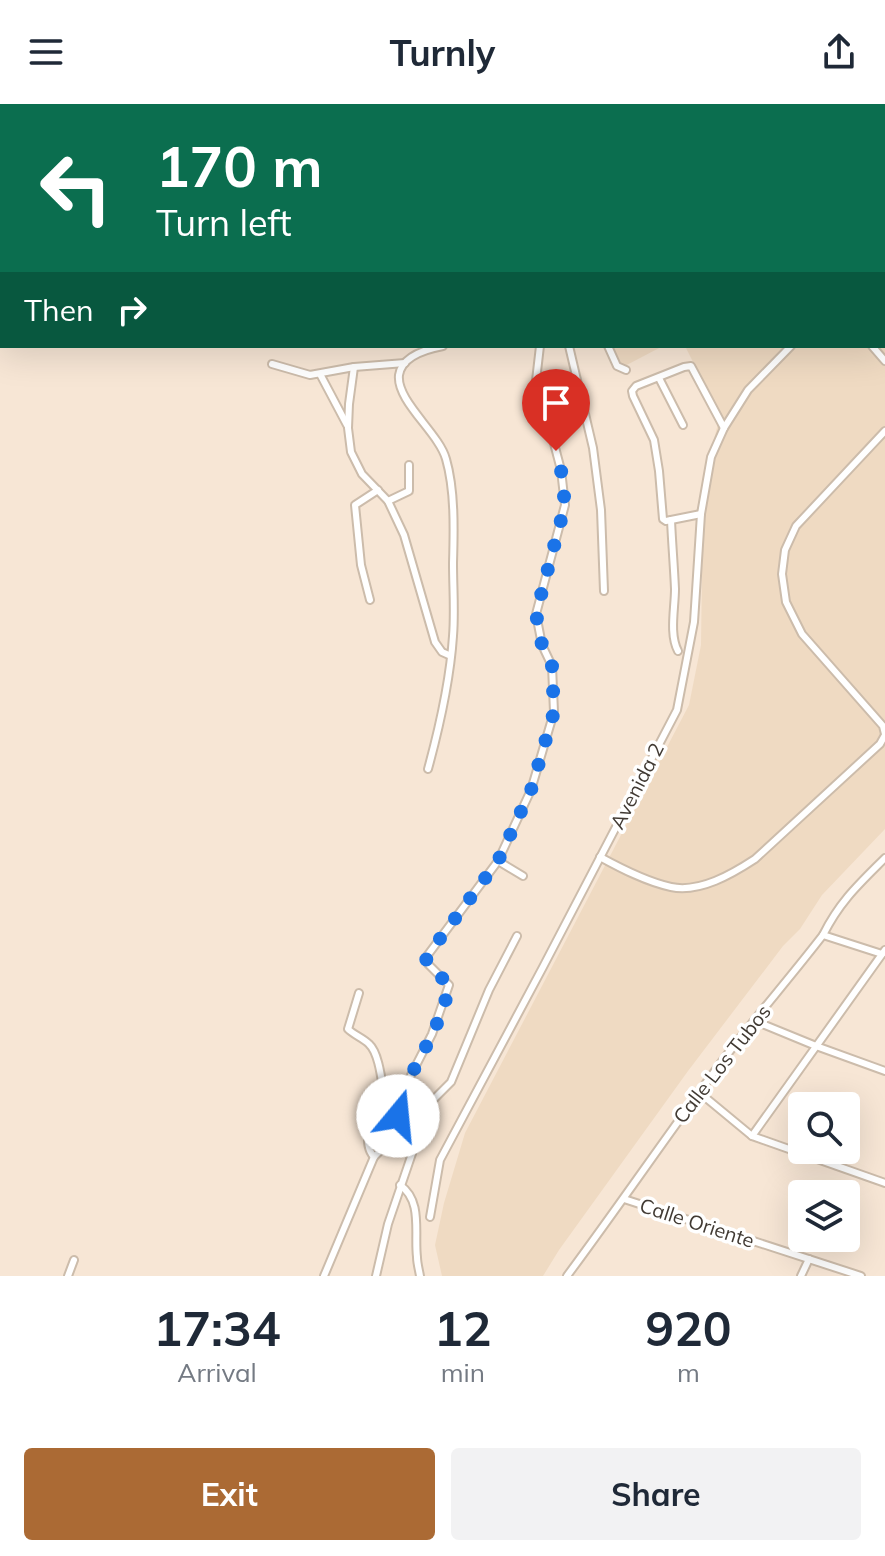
<!DOCTYPE html>
<style>
:root{--surface:#fff;--page:#f2f2f3;--text:#1f2937;--muted:#747a83;--accent:#ab6a34}
body{margin:0;font-family:Mulish,sans-serif;background:var(--page);color:var(--text);height:100vh;display:flex;flex-direction:column;font-size:30px;white-space:nowrap}
*{box-sizing:border-box;margin:0}
p{font-size:26px;color:var(--muted)}
.icon{flex:none;width:44px;height:44px;fill:none;stroke:currentColor;stroke-width:2;stroke-linecap:round;stroke-linejoin:round}
.map{position:relative;height:1172px;overflow:hidden}
.side{display:flex;flex-direction:column;background:var(--surface);flex:1}
.side>*{flex:none}
.hud{position:absolute;left:0px;top:0px;width:886px;height:244px;box-shadow:0 8px 32px #0002;background:#0b6e4f;color:#fff;overflow:hidden}
.controls{position:absolute;left:788px;top:988px;display:grid;gap:16px}
.controls a{display:grid;place-items:center;width:72px;height:72px;border-radius:8px;background:var(--surface);box-shadow:0 8px 32px #0002;font-size:40px}
.pin{position:absolute;display:grid;place-items:center;width:68px;height:68px;color:#fff;margin:-82px -34px;border-radius:50% 50% 50% 0;rotate:-45deg;box-shadow:0 0 8px #0007}
.pin .icon{rotate:45deg}
.me{position:absolute;width:88px;margin:-44px;rotate:17deg;stroke-linejoin:round;filter:drop-shadow(0 0 6px #0008)}
.turn{display:flex;align-items:center;gap:28px;height:168px;padding:0 24px;font-size:36px}
.turn .icon{width:104px;height:104px;stroke-width:2.5}
.turn b{display:block;font-size:56px;line-height:68px}
.then{display:flex;align-items:center;height:76px;padding:0 24px;background:#0003;gap:16px;font-size:30px}
.eta{display:flex;justify-content:space-evenly;align-items:center;height:136px;text-align:center}
.eta b{font-size:48px;font-weight:700;line-height:56px}
.button{display:flex;gap:16px;margin-top:auto;padding:16px 24px}
.button a{flex:1;height:92px;border-radius:8px;background:var(--accent);color:#fff;font-size:32px;font-weight:700;line-height:92px;text-align:center}
.button a+a{background:var(--page);color:var(--text)}
header{display:flex;justify-content:space-between;align-items:center;height:104px;padding:0 24px;background:var(--surface);font-size:36px;font-weight:700}
.map>svg:first-child{display:block}
.built{fill:#efdac2}
.lines{fill:none;stroke-linecap:round;stroke-linejoin:round}
.minor-casing{stroke:#ccbcab;stroke-width:10}
.minor{stroke:#fff;stroke-width:6}
.route{stroke:#1a73e8;stroke-width:14;stroke-dasharray:0 25.2}
.labels{text-anchor:middle;stroke-width:7;stroke-linejoin:round;paint-order:stroke}
.street-label{font-size:20px;fill:#413a33;stroke:#fff}
</style>
<header><svg class="icon" aria-label="menu" viewBox="0 0 24 24"><path d="M4 6h16M4 12h16M4 18h16"/></svg>Turnly<svg class="icon" aria-label="share" viewBox="0 0 24 24"><path d="M12 15V3M7 8l5-5 5 5M5 13v7h14v-7"/></svg></header>
<div class="map">
<svg width="885" height="1172" viewBox="0 0 885 1172">
<rect width="100%" height="100%" fill="#f7e6d5"/>
<g class="built">
<polygon points="532,0 885,0 885,725 822,791 800,825 783,842 688,967 559,1146 543,1172 442,1172 435,1141 444,1099 465,1029 689,601 701,541 703,396 712,343 720,312 685,242 884,242 884,2 532,2"/>
<polygon points="608,242 663,242 619,265"/>
</g>
<g class="lines">
<defs>
<g id="minor">
<polyline points="278,0 278,2"/>
<polyline points="478,0 479,2"/>
<polyline points="608,0 609,2"/>
<polyline points="727,0 728,2"/>
<polyline points="249,2 250,0"/>
<polyline points="878,2 880,0"/>
<polyline points="884,147 885,146"/>
<polyline points="884,160 885,159"/>
<polyline points="569,242 593,344 601,406 604,487"/>
<polyline points="608,242 617,262 626,266"/>
<polyline points="872,242 885,257"/>
<polyline points="272,260 310,271 354,263 405,259"/>
<polyline points="354,263 349,300 348,324 351,348 362,370 388,397 404,431 435,538 442,548 451,552"/>
<polyline points="320,270 347,321"/>
<polyline points="659,274 683,321"/>
<polyline points="885,327 796,422 785,446 782,470 786,498 802,530 883,622 885,630"/>
<polyline points="388,397 409,387 409,361"/>
<polyline points="701,410 666,417 663,415 659,367 654,336 633,292 632,287 636,282 684,263 691,262 724,324"/>
<path d="M671 416C672 439 674 462 675 485 675 504 669 530 678 547"/>
<polyline points="370,496 361,461 355,401 378,386"/>
<path d="M428 665C440 621 450 578 453 532 455 508 453 483 453 459 454 426 455 386 446 355 439 329 396 297 399 271 402 252 427 245 443 242"/>
<path d="M600 753C622 765 647 778 671 783 700 789 732 770 755 755L880 640 885 631"/>
<polyline points="498,757 523,772"/>
<polyline points="823,831 882,850"/>
<path d="M517 832 489 886 451 978 432 997 406 1020 398 1012C397 1002 404 993 405 983L432 930 449 881 428 860 426 857 427 852 498 757 531 686 554 608 552 562 542 541 536 510 565 401 561 366 551 328 535 285 540 242"/>
<path d="M359 889 348 925C354 931 363 934 369 940 380 950 382 982 385 996"/>
<polyline points="755,917 816,942 885,967"/>
<polyline points="700,989 752,1032 885,1079"/>
<polyline points="752,1032 885,846"/>
<path d="M374 1053C362 1040 370 1010 383 998 389 992 398 988 405 983"/>
<path d="M400 1081C423 1097 414 1129 417 1153 417 1159 419 1166 420 1172"/>
<polyline points="624,1095 861,1172"/>
<polyline points="430,1113 440,1056 543,863 677,606 694,518 701,410 711,353 724,324 748,286 791,242"/>
<polyline points="68,1172 74,1156"/>
<polyline points="324,1172 374,1053 406,1020 414,1028 417,1035 388,1120 376,1172"/>
<path d="M567 1172C619 1102 668 1030 720 960 753 916 789 875 823 831 840 797 859 780 885 754"/>
<polyline points="801,1172 809,1155"/>
</g>
</defs>
<use href="#minor" class="minor-casing"/>
<use href="#minor" class="minor"/>
</g>
<g class="lines">
<path class="route" d="M398 1012C397 1002 404 993 405 983 421 950 443 917 449 881L428 860 426 857 427 852 498 757 531 686 554 608 552 562 542 541 536 510 565 401 561 366 556 347"/>
</g>
<g class="labels">
<g class="street-label">
<text transform="translate(637 682) rotate(-63)" y="7">Avenida 2</text>
<text transform="translate(722 960) rotate(-52)" y="7">Calle Los Tubos</text>
<text transform="translate(697 1119) rotate(18)" y="7">Calle Oriente</text>
</g>
</g>
</svg>
<div class="controls">
<a><svg class="icon" aria-label="search" viewBox="0 0 24 24"><circle cx="10" cy="10" r="6"/><path d="M15 15l6 6"/></svg></a>
<a><svg class="icon" aria-label="layers" viewBox="0 0 24 24"><path d="M12 4l9 5-9 5-9-5zM3 14l9 5 9-5"/></svg></a>
</div>
<div class="pin" style="left:556px;top:347px;background:#d93025"><svg class="icon" aria-label="arrive" viewBox="0 0 24 24"><path d="M6 21V4h12l-3 4 3 4H6"/></svg></div>
<svg class="me" style="left:398px;top:1012px" viewBox="-20 -20 40 40"><circle r="19" fill="#fff"/><path d="M0-13L10 11 0 6-10 11z" fill="#1a73e8"/></svg>
<div class="hud">
<div class="turn"><svg class="icon" aria-label="left" viewBox="0 0 24 24"><path d="M17 20v-9H6M10 6l-5 5 5 5"/></svg><div><b>170 m</b>Turn left</div></div>
<div class="then">Then<svg class="icon" aria-label="right" viewBox="0 0 24 24"><path d="M7 20v-9h11M14 6l5 5-5 5"/></svg></div>
</div>
</div>
<section class="side">
<div class="eta">
<div><b>17:34</b><p>Arrival</p></div>
<div><b>12</b><p>min</p></div>
<div><b>920</b><p>m</p></div>
</div>
<div class="button"><a>Exit</a><a>Share</a></div>
</section>
